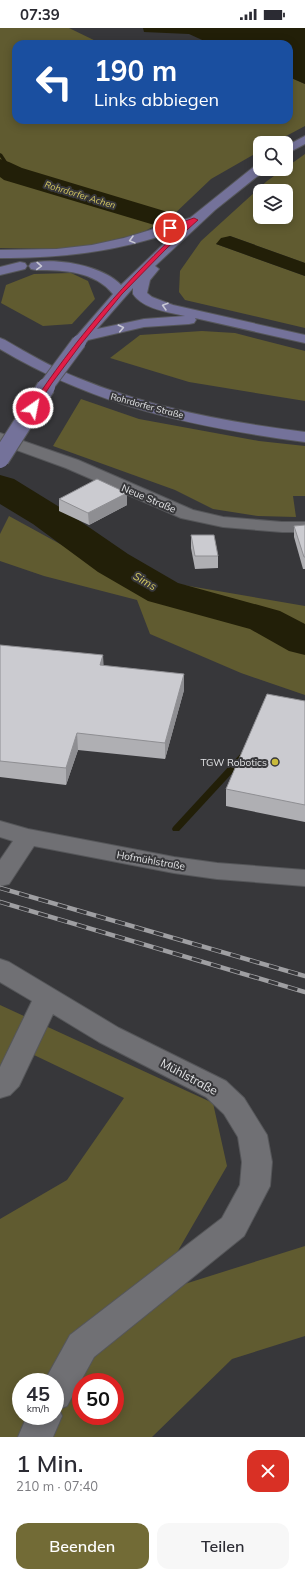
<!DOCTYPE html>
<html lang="de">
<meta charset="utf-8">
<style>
:root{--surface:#fff;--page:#f7f7f7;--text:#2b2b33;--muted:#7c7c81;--accent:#726b36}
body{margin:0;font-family:Mulish,sans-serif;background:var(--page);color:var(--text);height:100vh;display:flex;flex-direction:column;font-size:15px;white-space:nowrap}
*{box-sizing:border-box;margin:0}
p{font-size:13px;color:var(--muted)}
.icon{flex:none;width:22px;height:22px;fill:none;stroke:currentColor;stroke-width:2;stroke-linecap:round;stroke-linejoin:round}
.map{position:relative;height:1409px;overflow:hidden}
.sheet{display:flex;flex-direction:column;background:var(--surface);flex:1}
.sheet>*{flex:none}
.hud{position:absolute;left:12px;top:12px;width:281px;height:84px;border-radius:12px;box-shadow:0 2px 10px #0003;background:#1a4fa0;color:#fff;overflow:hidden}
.controls{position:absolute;left:253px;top:108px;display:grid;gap:8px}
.controls a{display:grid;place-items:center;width:40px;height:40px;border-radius:8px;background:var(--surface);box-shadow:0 2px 10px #0003;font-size:20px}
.speed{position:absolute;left:12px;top:1345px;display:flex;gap:8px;font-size:20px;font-weight:700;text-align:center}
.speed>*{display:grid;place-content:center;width:52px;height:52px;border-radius:50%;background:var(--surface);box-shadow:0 2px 10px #0003;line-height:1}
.speed small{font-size:10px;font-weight:400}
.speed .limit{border:6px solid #d22;background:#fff;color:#111}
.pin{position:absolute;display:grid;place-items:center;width:34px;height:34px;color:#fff;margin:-17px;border:2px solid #fff;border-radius:50%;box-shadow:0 1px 4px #0007}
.me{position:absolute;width:44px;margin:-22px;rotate:33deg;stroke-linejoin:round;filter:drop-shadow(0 0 3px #0008)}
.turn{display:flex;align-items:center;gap:14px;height:84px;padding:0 16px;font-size:18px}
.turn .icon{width:52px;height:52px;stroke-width:2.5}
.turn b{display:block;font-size:28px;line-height:34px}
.round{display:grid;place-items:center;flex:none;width:42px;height:42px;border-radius:12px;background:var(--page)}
.headline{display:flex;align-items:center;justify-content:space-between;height:68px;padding:0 16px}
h1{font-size:24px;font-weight:600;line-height:30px}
.cta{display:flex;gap:8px;margin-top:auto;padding:8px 16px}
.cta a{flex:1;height:46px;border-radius:12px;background:var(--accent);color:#fff;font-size:16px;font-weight:600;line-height:46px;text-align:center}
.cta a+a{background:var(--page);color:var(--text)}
.status{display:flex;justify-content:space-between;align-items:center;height:28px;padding:0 20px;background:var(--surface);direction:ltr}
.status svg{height:11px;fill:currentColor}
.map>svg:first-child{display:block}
.green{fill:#605b30;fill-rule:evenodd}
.water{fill:#221f08}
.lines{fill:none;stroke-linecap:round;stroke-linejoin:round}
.stream{fill:#221f08;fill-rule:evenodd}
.river{fill:#221f08;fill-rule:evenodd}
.street-casing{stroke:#555659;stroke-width:2}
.secondary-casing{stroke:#555659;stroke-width:2}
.street{fill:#707074;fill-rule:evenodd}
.secondary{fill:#74729a;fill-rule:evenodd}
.rail-casing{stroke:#9f9fa2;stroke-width:4.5}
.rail{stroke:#37373a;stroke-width:3;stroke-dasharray:10;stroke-linecap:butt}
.secondary-bridge-far1-casing{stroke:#555659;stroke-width:16;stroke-linecap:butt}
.secondary-bridge-casing{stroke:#555659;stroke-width:20;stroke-linecap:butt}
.secondary-bridge-far1{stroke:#74729a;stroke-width:14}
.secondary-bridge{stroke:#74729a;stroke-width:18}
.wall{fill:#afafb3}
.shaded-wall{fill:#8e8e92}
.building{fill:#cbcbd0;stroke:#8e8e92}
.oneway{stroke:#c8c8d4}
.route{fill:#e11d48;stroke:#92132f}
.poi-dot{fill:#c9ba3a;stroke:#37373a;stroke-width:1.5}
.labels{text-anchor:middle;stroke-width:4;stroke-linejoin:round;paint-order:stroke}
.far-water-label{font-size:9px;font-style:italic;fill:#d4c862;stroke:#37373a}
.far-street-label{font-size:9px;fill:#e4e5e7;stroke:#37373a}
.street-label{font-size:10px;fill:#e4e5e7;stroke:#37373a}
.poi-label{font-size:10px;fill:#e4e5e7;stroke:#37373a;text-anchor:end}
.water-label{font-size:11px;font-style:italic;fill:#d4c862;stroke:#37373a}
.near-street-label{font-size:12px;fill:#e4e5e7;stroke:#37373a}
</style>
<div class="status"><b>07:39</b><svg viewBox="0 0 49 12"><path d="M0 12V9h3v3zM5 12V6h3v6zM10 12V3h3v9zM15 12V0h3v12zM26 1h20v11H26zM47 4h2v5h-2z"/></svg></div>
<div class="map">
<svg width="305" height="1409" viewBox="0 0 305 1409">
<rect width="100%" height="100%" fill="#37373a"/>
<g class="green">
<polygon points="0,0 69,0 102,16 16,16 16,92 289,92 289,49 305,56 305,98 273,115 260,115 260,123 211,151 170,190 141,205 76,221 0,220"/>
<path d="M305 126V235L230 208 216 216 305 248V300L185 272 179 264 180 243 201 213 267 153ZM260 163H286V189H260Z"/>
<polygon points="71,245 88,253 95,271 72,296 43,298 1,275 6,257 34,246"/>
<polygon points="202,303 235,305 305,323 305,373 189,354 110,330 140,307"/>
<polygon points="81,371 139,391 259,413 305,418 305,468 293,468 296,489 258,488 213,481 175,462 53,418"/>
<polygon points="9,488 113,545 305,578 305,667 241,645 150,606 137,572 44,548 0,533 0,506"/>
<path d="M0 977 213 1075 227 1138 153 1266 305 1218V1308L232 1331 152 1409H0V1191L67 1152 124 1070 34 1027 0 1053ZM21 1354H55V1388H21ZM81 1354H115V1388H81Z"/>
</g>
<g class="water">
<polygon points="143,0 305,0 305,56 289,49 289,16 211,16 189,6 144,4"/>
<polygon points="230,208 305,235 305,248 216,216 221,210"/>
</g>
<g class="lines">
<g class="stream">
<polygon points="0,125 2,126 15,146 15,147 11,146 0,129"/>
<polygon points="246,722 249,723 250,725 249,727 179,803 173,803 172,801 173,799 243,723"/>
</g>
<g class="river">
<polygon points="0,131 9,134 22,140 171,185 175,191 171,197 161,199 4,152 0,149"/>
<polygon points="0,447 14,451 61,480 128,526 178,555 280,583 305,596 305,627 289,623 250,601 148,573 98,544 33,496 0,476"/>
</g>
<defs>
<g id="street">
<polygon points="0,405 78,432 193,482 223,489 282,494 305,494 305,504 282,504 223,499 181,490 66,440 0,416"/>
<polygon points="0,793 28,801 174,829 217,835 305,842 305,858 217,851 174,845 34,818 9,856 0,858 0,832 13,813 0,809"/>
<polygon points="0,931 9,934 119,1000 226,1053 244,1070 262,1099 267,1107 272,1134 270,1158 244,1208 94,1329 67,1378 59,1381 62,1388 53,1409 18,1409 27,1388 55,1388 55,1354 44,1354 70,1307 222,1190 240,1157 242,1134 238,1109 224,1086 206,1069 99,1014 53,986 19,1058 10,1067 0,1070 0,1039 32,973 0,954"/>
</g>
<g id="secondary">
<polygon points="305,108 305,116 286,126 286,118"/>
<path d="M260 136V141H265L264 143 215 182 155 238 159 241 150 252 147 265 152 269 173 277 305 307V315L195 290 196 292 194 295 189 296 144 299 88 312C84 318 81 319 74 317L72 314 74 311 113 266C94 243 64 242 36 242L31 241 29 238 31 235C56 229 104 238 121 257L177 203C114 224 66 230 0 230V222L57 221 92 217 124 210 190 190 256 137ZM133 260V266C143 281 168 284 185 288L144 291 97 301Z"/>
<polygon points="20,234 25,235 27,238 25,241 0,247 0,239"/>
<path d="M0 310 5 312C29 326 53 340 78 350 151 380 227 394 305 404V414C194 399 98 379 0 321Z"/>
</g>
</defs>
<use href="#street" class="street-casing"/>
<use href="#secondary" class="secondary-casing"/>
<use href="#street" class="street"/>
<use href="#secondary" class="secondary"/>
<defs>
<g id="rail">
<polyline points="0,860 305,948"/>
<polyline points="0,874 305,964"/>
</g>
</defs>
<use href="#rail" class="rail-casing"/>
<use href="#rail" class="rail"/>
<defs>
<polyline id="secondary-bridge-far1" points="45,360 79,314"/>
<polyline id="secondary-bridge" points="0,431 46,359"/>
</defs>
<use href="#secondary-bridge-far1" class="secondary-bridge-far1-casing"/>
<use href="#secondary-bridge" class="secondary-bridge-casing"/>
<use href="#secondary-bridge-far1" class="secondary-bridge-far1"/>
<use href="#secondary-bridge" class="secondary-bridge"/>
</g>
<g class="wall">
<polygon points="127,465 127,477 89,497 59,483 59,471"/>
<polygon points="305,497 305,541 303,541 294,509 294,498"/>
<polygon points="191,507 218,528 218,540 195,541 191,520"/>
<polygon points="0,617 104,638 184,646 184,662 165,731 78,722 66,757 0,749"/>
<polygon points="305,673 305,794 226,778 226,761"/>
</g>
<g class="shaded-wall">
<polygon points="127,465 127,477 89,497 88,485"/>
<polygon points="103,627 104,643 100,637"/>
<polygon points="184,646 184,662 165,731 165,715"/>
<polygon points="77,705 78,722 66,757 66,740"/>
</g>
<g class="building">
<polygon points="97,451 127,465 88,485 59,471"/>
<polygon points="305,497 305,529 304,529 294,498"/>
<polygon points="191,507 214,507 218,528 195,528"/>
<polygon points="0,617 103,627 100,637 184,646 165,715 77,705 66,740 0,733"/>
<polygon points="267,666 305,673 305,777 226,761"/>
</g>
<defs><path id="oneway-chevron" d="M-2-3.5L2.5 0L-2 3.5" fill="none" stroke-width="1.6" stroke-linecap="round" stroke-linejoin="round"/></defs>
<g class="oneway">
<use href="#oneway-chevron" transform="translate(132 212) rotate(165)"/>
<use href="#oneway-chevron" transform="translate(39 238) rotate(2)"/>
<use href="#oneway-chevron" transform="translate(165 278) rotate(-164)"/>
<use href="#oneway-chevron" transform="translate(121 300) rotate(-13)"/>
</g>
<path class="route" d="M194 190 198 192 167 220 122 266 81 316 52 355 35 381H31L30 380C74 312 127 251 187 196L170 202 167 200 168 199Z"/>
<circle class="poi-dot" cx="275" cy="734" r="4"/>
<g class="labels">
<g class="far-water-label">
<text transform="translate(80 167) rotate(17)" y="3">Rohrdorfer Achen</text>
</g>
<g class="far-street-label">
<text transform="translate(147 378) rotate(15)" y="3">Rohrdorfer Straße</text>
</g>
<g class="street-label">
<text transform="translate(149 470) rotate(23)" y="4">Neue Straße</text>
<text transform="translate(151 832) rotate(10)" y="4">Hofmühlstraße</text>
</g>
<g class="poi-label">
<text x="267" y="738">TGW Robotics</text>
</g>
<g class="water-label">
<text transform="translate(145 553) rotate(30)" y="4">Sims</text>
</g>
<g class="near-street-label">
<text transform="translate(189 1049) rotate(28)" y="4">Mühlstraße</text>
</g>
</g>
</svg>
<div class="controls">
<a><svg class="icon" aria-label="search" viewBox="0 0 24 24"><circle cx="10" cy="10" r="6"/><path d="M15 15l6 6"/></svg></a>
<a><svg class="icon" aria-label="layers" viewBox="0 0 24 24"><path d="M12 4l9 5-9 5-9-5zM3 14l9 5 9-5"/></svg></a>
</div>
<div class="speed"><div>45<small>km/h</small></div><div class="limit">50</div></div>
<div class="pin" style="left:170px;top:200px;background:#d93025"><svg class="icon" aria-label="arrive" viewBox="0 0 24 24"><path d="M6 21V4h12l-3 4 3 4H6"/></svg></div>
<svg class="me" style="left:33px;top:380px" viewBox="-20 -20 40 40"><circle r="17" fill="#e11d48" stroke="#fff" stroke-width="3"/><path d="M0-11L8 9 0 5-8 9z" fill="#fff"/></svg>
<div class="hud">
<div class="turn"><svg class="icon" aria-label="left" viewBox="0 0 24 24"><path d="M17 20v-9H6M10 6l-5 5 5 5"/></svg><div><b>190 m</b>Links abbiegen</div></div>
</div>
</div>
<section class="sheet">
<div class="headline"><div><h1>1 Min.</h1><p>210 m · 07:40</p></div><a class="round" style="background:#d93025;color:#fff"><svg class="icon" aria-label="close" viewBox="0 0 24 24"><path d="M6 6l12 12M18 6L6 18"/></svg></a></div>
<div class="cta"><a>Beenden</a><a>Teilen</a></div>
</section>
